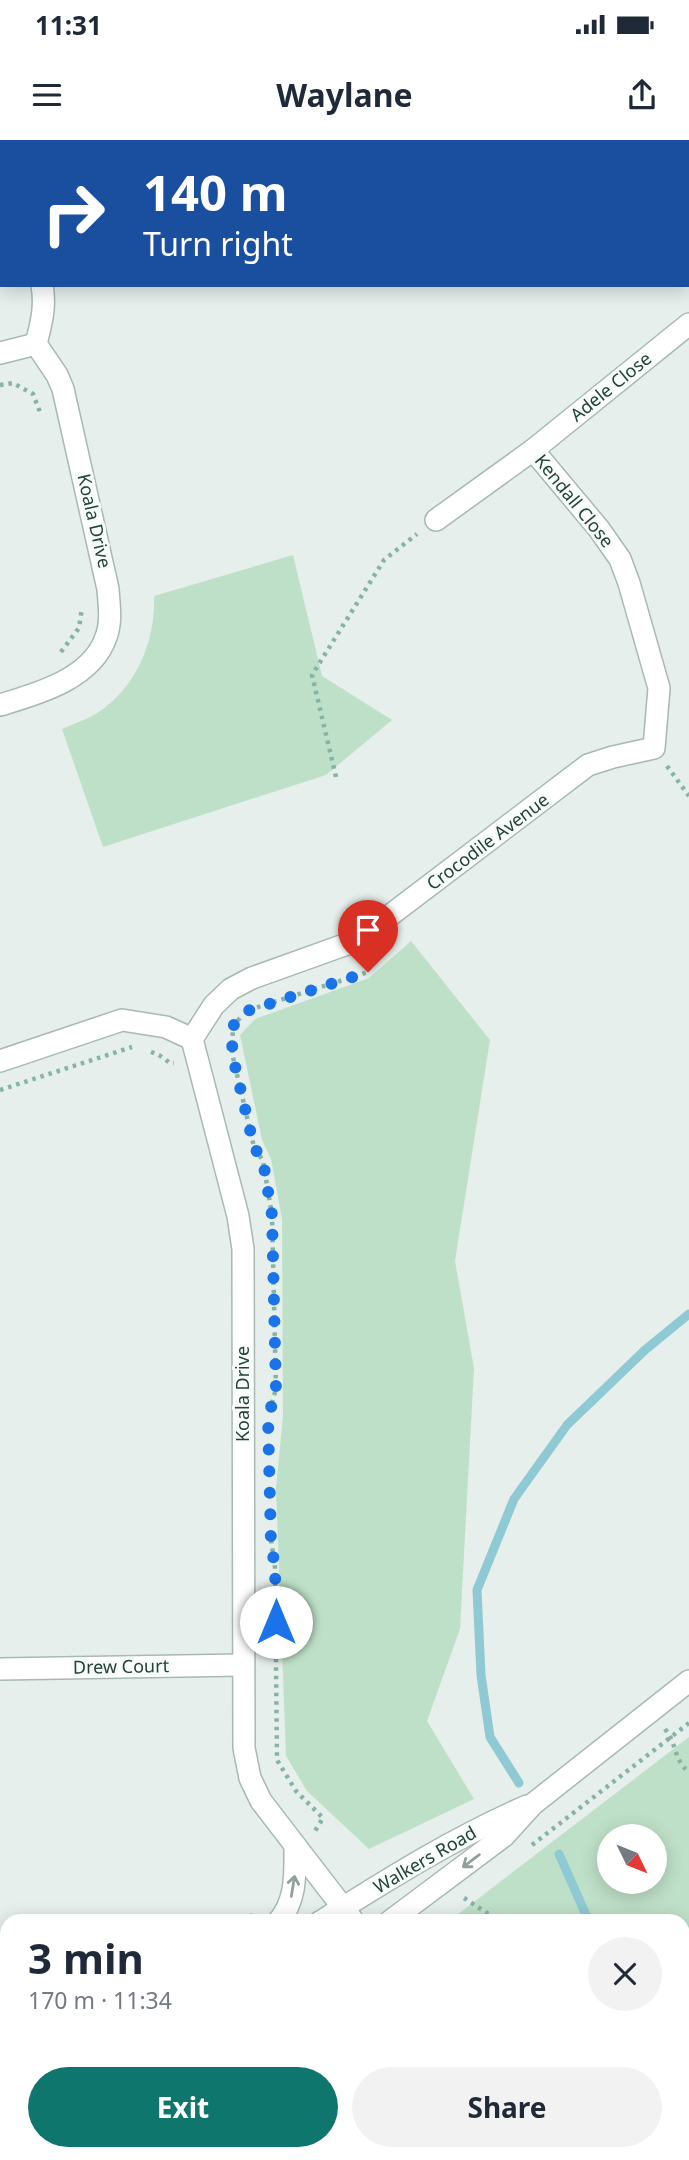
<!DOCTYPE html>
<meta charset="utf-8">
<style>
:root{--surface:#fff;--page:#f2f2f3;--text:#1f2937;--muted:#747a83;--accent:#0f766e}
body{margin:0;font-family:"Noto Sans",sans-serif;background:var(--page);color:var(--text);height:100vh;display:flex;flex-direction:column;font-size:26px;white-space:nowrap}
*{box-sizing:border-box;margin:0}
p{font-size:23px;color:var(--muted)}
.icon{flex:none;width:38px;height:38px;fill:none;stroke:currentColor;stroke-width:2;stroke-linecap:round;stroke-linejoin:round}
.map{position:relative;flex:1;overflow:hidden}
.panel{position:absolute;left:0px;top:1774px;width:690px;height:247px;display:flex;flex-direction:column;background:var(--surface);border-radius:21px 21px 0 0;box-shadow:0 4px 18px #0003}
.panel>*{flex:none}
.hud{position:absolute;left:0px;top:0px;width:690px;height:147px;box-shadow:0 4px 18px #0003;background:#1a4fa0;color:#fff;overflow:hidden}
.needle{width:46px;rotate:133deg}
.controls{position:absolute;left:597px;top:1684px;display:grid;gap:14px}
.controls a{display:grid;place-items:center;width:70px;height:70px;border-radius:50%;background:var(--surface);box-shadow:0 4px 18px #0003;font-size:35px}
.pin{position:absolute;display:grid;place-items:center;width:60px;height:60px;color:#fff;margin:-72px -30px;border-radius:50% 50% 50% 0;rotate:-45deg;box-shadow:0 0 7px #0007}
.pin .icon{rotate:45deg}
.me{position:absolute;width:77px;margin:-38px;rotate:0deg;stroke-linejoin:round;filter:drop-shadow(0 0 5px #0008)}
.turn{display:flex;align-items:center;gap:24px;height:147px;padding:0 28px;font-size:32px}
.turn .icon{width:91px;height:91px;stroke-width:2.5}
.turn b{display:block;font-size:49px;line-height:60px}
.round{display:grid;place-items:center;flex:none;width:74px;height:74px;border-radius:37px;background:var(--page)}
.headline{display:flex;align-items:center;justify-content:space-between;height:119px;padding:0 28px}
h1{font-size:42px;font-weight:700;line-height:52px}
.cta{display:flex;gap:14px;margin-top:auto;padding:14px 28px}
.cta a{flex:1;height:80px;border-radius:42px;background:var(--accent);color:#fff;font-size:28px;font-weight:700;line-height:80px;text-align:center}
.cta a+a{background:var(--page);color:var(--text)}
.status{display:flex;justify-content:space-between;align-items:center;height:49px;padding:0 35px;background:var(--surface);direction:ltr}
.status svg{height:19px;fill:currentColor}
header{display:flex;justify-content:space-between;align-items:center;height:91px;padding:0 28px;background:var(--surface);font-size:32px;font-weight:700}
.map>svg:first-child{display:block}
.green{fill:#bfe0c8;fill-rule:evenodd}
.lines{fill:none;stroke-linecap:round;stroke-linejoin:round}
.stream{stroke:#8ec9d4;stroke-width:9}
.minor-casing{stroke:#a8b8b2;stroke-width:24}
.tertiary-casing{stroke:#a8b8b2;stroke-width:24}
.path{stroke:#86b3a5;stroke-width:4.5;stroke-dasharray:3.5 5;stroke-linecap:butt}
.minor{stroke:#fff;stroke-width:21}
.tertiary{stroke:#fff;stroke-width:21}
.oneway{stroke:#92a09c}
.route{stroke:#1a73e8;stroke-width:12;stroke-dasharray:0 21.6}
.labels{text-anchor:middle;stroke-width:6;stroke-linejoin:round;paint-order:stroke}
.street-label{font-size:18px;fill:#24423a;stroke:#f7fbf9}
</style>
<div class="status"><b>11:31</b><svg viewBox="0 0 49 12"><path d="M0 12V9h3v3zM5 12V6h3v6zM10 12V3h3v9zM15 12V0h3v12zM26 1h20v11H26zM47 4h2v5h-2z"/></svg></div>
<header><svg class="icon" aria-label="menu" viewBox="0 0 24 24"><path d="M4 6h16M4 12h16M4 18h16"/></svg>Waylane<svg class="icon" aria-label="share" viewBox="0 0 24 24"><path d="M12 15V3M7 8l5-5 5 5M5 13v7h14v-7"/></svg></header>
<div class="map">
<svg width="689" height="2020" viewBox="0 0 689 2020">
<rect width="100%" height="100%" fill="#e6efeb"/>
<g class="green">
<path d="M293 415 322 536 392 580 326 635 103 707 62 589C73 584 86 580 97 573 136 549 156 500 154 456Z"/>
<polygon points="411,801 490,900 455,1121 474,1228 460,1489 427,1581 474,1659 369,1709 307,1651 286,1616 276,1348 283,1276 282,1079 271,1019 262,1000 240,895 255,879 369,838"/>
<path d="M689 1597V2020H417L413 2014H682V1782L449 1781ZM609 1696H654V1741H609Z"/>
</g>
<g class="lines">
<g class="stream">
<polyline points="519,1643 490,1597 481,1535 477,1450 514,1359 567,1285 645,1210 689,1174"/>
<polyline points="559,1714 586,1775 586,1782"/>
<polyline points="592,2014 595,2020"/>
</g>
<defs>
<g id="minor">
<polyline points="13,0 14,2"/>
<polyline points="0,213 36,204"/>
<polyline points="533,310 689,184"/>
<path d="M0 565C37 554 92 539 106 497 112 482 109 465 108 449L63 249 57 235 36 204C41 184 46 167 42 145"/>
<polyline points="192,899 214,865 231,849 252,838 347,804 376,786 588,625 613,617 654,608 659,548 629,443 620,419 599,389 533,310 436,380"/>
<polyline points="0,921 122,880 166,887 192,899 238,1076 243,1109 244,1608 250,1638 261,1661 354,1782"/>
<polyline points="0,1529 242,1525"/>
</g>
<g id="tertiary">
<path d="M278 1782C297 1760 295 1733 295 1707"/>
<path d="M320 1782C387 1740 455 1697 527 1666"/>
<polyline points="389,1782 504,1696 533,1664 689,1541"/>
<polyline points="0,2017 7,2012"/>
<polyline points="79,2020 86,2014"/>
</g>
</defs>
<use href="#minor" class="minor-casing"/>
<use href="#tertiary" class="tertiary-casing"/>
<g class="path">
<polyline points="0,245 13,243 33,254 40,272"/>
<polyline points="61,512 79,488 82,468"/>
<polyline points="667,626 689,656"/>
<polyline points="336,637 312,535 384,420 417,394"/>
<polyline points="249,870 368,832"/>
<polyline points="240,878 233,886 232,913 254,1007 263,1021 272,1075 276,1249 270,1269"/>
<polyline points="151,912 159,915 170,923 174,923"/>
<polyline points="0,950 132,907"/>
<polyline points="271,1400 275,1427 277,1620 296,1651 323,1678 315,1691"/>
<path d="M665 1589C678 1606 672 1616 689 1633"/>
<polyline points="532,1705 689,1583"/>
<polyline points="464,1758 501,1782"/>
<polyline points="243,1782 254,1774"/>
<polyline points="0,1983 7,1977"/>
<polyline points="127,2020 134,2014"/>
<polyline points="470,2020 471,2014"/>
</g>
<use href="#minor" class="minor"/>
<use href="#tertiary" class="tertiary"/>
</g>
<defs><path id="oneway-shaft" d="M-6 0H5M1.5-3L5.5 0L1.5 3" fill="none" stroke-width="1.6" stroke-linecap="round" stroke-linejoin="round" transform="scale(1.75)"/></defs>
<g class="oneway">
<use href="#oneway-shaft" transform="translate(471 1721) rotate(143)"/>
<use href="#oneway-shaft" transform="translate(293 1746) rotate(-81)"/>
</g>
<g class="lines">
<polyline class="route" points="276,1482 275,1427 271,1404 268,1278 276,1250 272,1075 263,1021 254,1007 232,913 233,886 247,871 368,832"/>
</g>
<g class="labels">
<g class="street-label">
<text transform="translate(611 247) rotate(-39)" y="6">Adele Close</text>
<text transform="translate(574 361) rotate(51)" y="6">Kendall Close</text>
<text transform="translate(94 381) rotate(77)" y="6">Koala Drive</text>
<text transform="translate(488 702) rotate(-37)" y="6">Crocodile Avenue</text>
<text transform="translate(243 1254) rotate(-90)" y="6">Koala Drive</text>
<text transform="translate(121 1527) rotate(-1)" y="6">Drew Court</text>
<text transform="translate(425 1720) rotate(-30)" y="6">Walkers Road</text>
</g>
</g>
</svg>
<div class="controls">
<a><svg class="needle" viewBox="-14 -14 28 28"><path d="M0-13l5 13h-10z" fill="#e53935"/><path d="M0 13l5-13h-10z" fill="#747a83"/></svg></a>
</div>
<div class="pin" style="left:368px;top:832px;background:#d93025"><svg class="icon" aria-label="arrive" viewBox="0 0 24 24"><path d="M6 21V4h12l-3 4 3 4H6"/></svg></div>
<svg class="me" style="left:276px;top:1482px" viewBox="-20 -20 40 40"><circle r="19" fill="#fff"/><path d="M0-13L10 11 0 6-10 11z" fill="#1a73e8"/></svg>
<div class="hud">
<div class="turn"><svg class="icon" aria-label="right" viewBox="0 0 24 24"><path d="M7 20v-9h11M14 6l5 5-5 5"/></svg><div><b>140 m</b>Turn right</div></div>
</div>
<section class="panel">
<div class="headline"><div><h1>3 min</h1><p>170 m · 11:34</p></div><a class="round"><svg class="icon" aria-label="close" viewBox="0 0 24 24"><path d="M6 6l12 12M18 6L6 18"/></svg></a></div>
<div class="cta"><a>Exit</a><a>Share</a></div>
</section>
</div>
